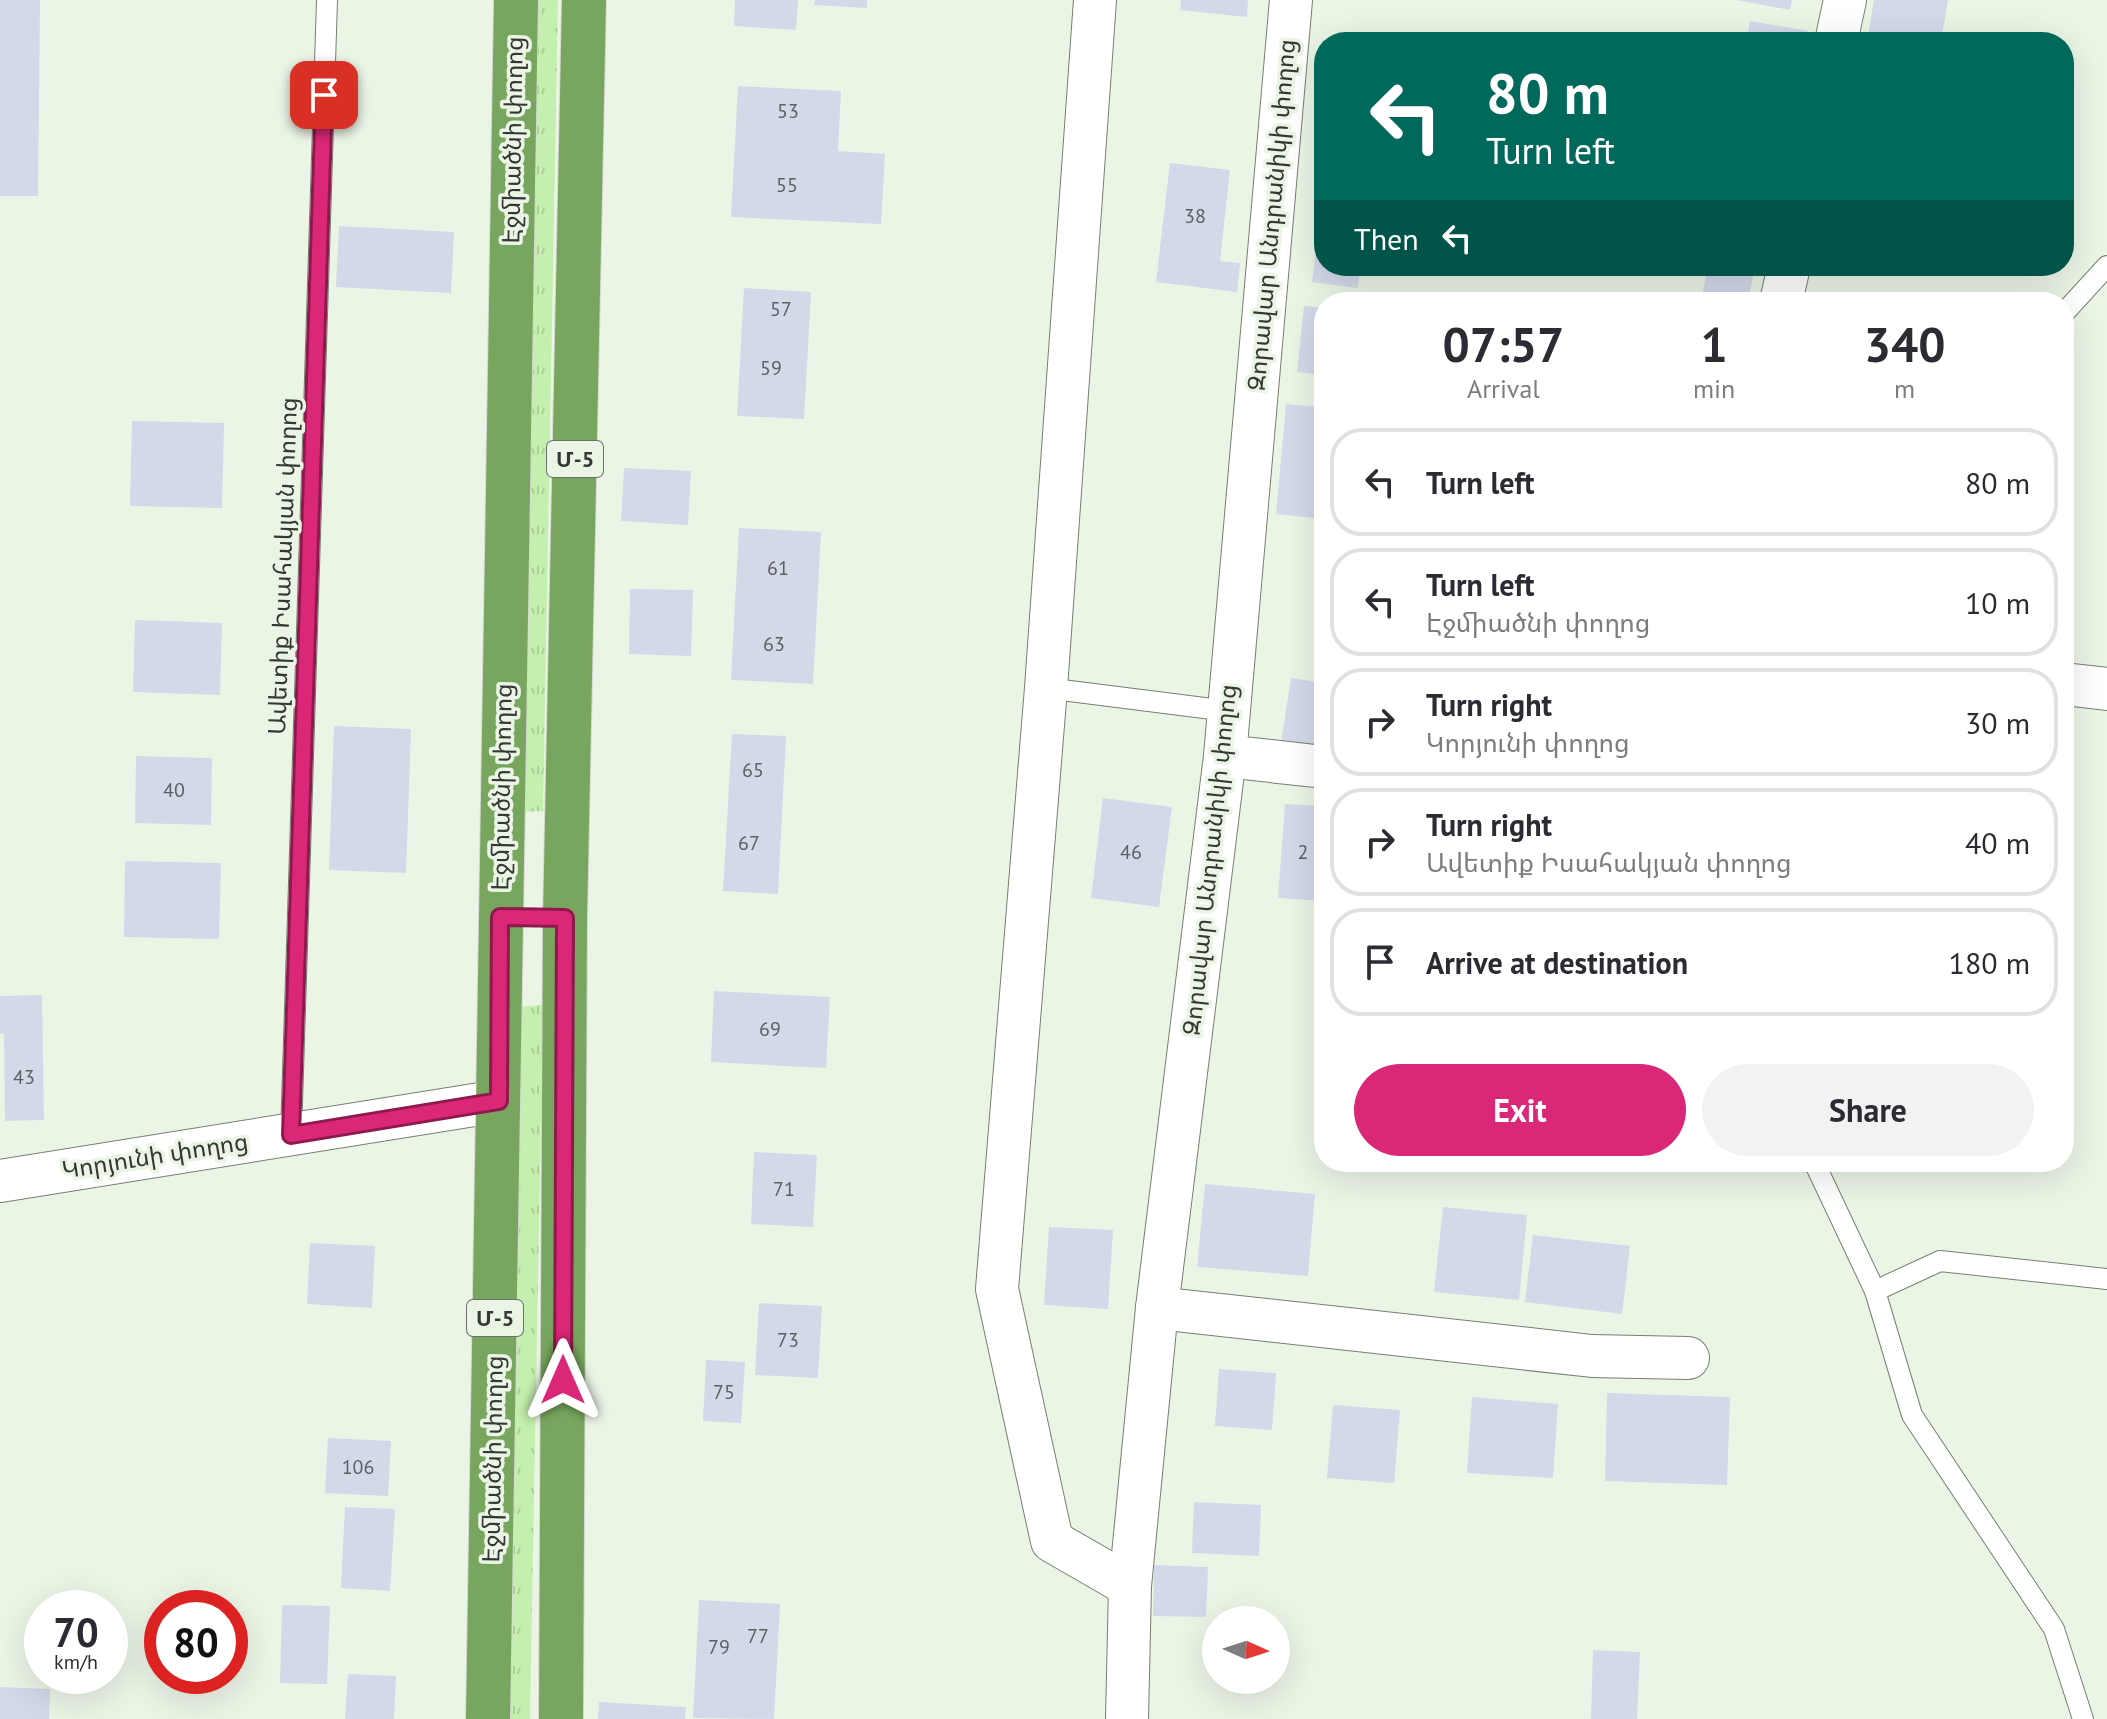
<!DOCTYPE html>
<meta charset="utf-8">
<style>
:root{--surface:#fff;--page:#f2f2f3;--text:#2b2b33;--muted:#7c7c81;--line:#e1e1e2;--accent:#db2777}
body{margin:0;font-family:"PT Sans","Noto Sans Armenian",sans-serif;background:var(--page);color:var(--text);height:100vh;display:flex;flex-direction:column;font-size:30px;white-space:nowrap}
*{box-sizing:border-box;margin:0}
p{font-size:26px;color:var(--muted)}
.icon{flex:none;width:44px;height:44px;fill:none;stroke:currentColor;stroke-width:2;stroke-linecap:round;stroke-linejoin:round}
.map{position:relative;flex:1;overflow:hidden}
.panel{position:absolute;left:1314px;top:292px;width:760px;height:880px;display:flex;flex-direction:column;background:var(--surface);border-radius:32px;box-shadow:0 8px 32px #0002}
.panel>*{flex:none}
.hud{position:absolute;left:1314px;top:32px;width:760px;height:244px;border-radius:32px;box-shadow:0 8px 32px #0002;background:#00695c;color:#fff;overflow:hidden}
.needle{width:52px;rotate:93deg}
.controls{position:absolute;left:1202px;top:1606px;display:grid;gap:16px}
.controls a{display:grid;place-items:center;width:88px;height:88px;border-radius:50%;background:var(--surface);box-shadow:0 8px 32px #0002;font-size:40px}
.speed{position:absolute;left:24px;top:1590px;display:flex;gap:16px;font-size:40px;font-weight:700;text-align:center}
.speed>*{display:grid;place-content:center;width:104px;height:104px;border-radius:50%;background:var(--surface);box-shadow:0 8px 32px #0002;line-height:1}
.speed small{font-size:20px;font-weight:400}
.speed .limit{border:12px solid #d22;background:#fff;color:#111}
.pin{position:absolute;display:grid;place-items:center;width:68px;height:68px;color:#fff;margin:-34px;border-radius:16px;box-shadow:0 4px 12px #0006}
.me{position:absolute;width:88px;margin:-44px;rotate:0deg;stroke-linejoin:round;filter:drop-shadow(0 0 6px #0008)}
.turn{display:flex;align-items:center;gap:28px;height:168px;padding:0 40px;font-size:36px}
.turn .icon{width:104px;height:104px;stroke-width:2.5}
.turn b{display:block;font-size:56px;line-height:68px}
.then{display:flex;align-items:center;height:76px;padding:0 40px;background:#0003;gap:16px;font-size:30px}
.eta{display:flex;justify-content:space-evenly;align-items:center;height:136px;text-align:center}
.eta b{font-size:48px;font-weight:600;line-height:56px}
.primary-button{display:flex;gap:16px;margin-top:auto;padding:16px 40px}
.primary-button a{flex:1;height:92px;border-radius:48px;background:var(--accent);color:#fff;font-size:32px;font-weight:600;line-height:92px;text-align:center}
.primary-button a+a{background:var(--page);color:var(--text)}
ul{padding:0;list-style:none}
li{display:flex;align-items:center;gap:24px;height:108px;margin:0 16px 12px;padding:0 24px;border:4px solid var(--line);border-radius:32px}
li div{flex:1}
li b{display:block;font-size:30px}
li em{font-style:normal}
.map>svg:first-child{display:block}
.grass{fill:url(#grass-tufts)}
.building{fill:#d3d9e9}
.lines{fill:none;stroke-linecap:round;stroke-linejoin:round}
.lane-casing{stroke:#767f71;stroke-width:22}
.street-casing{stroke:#767f71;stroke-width:44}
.highway-casing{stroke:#d6d7d6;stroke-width:46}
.lane{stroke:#fff;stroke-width:20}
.street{stroke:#fff;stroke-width:42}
.highway{stroke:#79a65f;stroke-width:44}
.route-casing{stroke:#8e194d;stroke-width:20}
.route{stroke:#db2777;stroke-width:14}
.labels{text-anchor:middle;stroke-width:7;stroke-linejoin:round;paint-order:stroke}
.number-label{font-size:20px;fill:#5c6060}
.shield{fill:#ebf5e6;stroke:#6b7168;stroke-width:2}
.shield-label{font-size:22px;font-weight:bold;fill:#343832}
.street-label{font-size:24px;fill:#343832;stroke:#ebf5e6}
</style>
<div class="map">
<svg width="2107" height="1719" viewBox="0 0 2107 1719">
<defs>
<pattern id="grass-tufts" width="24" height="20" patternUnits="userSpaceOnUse" patternTransform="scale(2)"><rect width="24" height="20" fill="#c5efae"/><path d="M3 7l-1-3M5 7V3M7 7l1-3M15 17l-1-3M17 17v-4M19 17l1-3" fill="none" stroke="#aace96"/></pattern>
</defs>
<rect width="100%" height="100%" fill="#ebf5e6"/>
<g class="grass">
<polygon points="537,0 558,0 543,811 524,812"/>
<polygon points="543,1005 530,1719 509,1719 517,1007"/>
</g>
<g class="building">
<polygon points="0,0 40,0 38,196 0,196"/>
<polygon points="735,0 798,0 796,30 734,26"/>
<polygon points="815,0 867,0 867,8 814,5"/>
<polygon points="1181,0 1248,0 1247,17 1180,10"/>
<polygon points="1736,0 1792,0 1790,10"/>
<polygon points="1874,0 1948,0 1941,42 1867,42"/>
<polygon points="1750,21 1808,31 1806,42 1746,42"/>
<polygon points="738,86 841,91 838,151 885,154 881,224 731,217"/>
<polygon points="1170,163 1230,170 1220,261 1240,263 1237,292 1156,282"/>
<polygon points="1322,198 1324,266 1360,266 1358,288 1312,282"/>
<polygon points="339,226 454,232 451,293 336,287"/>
<polygon points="1708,266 1755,266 1748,302 1701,302"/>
<polygon points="744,288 811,292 804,419 737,416"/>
<polygon points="1304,306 1324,308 1324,375 1297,372"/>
<polygon points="1286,404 1324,408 1324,519 1276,514"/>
<polygon points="132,421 224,423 222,508 130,506"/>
<polygon points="624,468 691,471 688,525 621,521"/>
<polygon points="739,528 821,532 813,684 731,680"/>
<polygon points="630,589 693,590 691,656 629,654"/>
<polygon points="135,620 222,623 220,695 133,692"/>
<polygon points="1291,678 1324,683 1324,749 1281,742"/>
<polygon points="334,726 411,729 406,873 329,870"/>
<polygon points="732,734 786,736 778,894 723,891"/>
<polygon points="136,756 212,758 211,825 135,823"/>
<polygon points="1103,798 1172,807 1159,907 1091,898"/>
<polygon points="1285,804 1324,806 1324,901 1278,898"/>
<polygon points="125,861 221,863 219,939 124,937"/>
<polygon points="714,991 830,997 826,1068 711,1062"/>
<polygon points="42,995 44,1120 5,1121 4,1034 0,1034 0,996"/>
<polygon points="754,1152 817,1155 813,1227 751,1224"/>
<polygon points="1205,1184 1315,1194 1308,1276 1197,1267"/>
<polygon points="1443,1207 1527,1215 1519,1300 1434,1292"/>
<polygon points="1049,1227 1113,1230 1108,1309 1044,1305"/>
<polygon points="1533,1235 1630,1246 1622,1314 1525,1302"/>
<polygon points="310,1243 375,1246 372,1308 307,1304"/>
<polygon points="759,1303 822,1306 818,1378 755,1375"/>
<polygon points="706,1360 745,1362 741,1423 703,1421"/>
<polygon points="1219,1369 1276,1373 1272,1430 1215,1426"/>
<polygon points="1607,1393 1730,1397 1727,1485 1605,1481"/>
<polygon points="1472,1397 1558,1404 1553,1478 1467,1473"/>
<polygon points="1333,1405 1400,1410 1394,1483 1327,1478"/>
<polygon points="328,1438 391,1441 388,1496 325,1493"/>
<polygon points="1194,1502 1261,1505 1259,1556 1192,1553"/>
<polygon points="345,1507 395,1509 390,1591 341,1588"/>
<polygon points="1154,1565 1208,1567 1206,1617 1153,1616"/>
<polygon points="699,1600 780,1604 774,1719 693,1718"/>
<polygon points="282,1605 330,1606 327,1684 280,1683"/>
<polygon points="1593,1650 1640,1652 1637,1719 1591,1719"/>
<polygon points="348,1674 396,1676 394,1719 345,1719"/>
<polygon points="0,1687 50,1689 49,1719 0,1719"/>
<polygon points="599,1702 686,1707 685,1719 598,1719"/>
</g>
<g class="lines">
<defs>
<g id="lane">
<polyline points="2064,313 2107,266"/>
<polyline points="1046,688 1228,711"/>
<polyline points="291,1135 327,0"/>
<polyline points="1814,1162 1875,1291 1912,1415 2054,1629 2083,1719"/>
<polyline points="1875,1291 1940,1261 2107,1279"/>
</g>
<g id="street">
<polyline points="1095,0 1046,688 997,1289 1052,1541 1130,1586"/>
<polyline points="1836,42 1845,0"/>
<polyline points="1781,302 1789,266"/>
<polyline points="2064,684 2107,689"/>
<polyline points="1225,756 1324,767"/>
<polyline points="0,1181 499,1101"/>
<polyline points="1157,1308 1592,1356 1688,1358"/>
<polyline points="1127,1719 1130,1586 1157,1308 1225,756 1291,0"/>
</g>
<g id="highway">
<polyline points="488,1719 516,0"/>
<polyline points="561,1719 565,918 584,0"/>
</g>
</defs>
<use href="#lane" class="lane-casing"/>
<use href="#street" class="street-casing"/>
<use href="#highway" class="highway-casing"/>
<use href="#lane" class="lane"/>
<use href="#street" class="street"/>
<use href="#highway" class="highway"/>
</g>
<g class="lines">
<defs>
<polyline id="route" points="324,95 291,1135 499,1101 500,917 565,918 563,1380"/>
</defs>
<use href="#route" class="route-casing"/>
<use href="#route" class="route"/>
</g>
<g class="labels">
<g class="number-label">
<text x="788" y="118">53</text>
<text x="787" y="192">55</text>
<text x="1195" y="223">38</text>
<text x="781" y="316">57</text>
<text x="771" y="375">59</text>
<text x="778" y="575">61</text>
<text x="774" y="651">63</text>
<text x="753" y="777">65</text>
<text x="174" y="797">40</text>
<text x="749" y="850">67</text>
<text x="1131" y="859">46</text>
<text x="1303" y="859">2</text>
<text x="770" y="1036">69</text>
<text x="24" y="1084">43</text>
<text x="784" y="1196">71</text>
<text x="788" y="1347">73</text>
<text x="724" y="1399">75</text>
<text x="358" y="1474">106</text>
<text x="758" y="1643">77</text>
<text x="719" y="1654">79</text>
</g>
<g class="shield">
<rect x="547" y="441" width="56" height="36" rx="6"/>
<rect x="467" y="1300" width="56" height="36" rx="6"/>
</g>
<g class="shield-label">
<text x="575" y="467">Մ-5</text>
<text x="495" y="1326">Մ-5</text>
</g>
<g class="street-label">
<text transform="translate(513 140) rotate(-89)" y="8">Էջմիածնի փողոց</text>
<text transform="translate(1272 215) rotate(-85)" y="8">Զորավար Անդրանիկի փողոց</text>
<text transform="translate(283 566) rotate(-88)" y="8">Ավետիք Իսահակյան փողոց</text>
<text transform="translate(502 787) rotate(-89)" y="8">Էջմիածնի փողոց</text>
<text transform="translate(1210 860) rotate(-84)" y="8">Զորավար Անդրանիկի փողոց</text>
<text transform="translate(155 1156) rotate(-9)" y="8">Կորյունի փողոց</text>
<text transform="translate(493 1459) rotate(-89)" y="8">Էջմիածնի փողոց</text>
</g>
</g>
</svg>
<div class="controls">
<a><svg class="needle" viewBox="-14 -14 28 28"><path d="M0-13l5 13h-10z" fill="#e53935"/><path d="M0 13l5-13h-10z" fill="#7c7c81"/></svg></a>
</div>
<div class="speed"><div>70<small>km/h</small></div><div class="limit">80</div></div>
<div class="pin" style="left:324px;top:95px;background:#d93025"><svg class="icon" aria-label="arrive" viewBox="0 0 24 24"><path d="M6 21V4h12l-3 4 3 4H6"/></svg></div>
<svg class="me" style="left:563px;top:1380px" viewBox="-20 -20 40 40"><path d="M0-17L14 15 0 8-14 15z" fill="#db2777" stroke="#fff" stroke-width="4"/></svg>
<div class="hud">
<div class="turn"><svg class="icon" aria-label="left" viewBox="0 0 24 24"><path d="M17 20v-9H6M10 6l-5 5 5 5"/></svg><div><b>80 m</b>Turn left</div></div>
<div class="then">Then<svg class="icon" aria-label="left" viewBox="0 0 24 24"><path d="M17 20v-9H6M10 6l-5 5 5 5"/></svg></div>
</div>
<section class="panel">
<div class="eta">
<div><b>07:57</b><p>Arrival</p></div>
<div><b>1</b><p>min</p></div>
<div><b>340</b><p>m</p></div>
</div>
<ul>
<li><svg class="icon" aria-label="left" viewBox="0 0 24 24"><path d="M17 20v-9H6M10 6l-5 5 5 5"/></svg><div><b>Turn left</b></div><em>80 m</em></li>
<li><svg class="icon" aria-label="left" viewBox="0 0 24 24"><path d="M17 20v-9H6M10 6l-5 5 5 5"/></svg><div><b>Turn left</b><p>Էջմիածնի փողոց</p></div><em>10 m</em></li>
<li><svg class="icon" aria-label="right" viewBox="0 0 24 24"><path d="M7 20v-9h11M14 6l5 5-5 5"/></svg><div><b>Turn right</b><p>Կորյունի փողոց</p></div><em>30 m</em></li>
<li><svg class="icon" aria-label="right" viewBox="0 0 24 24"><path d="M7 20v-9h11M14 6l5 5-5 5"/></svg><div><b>Turn right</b><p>Ավետիք Իսահակյան փողոց</p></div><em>40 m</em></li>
<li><svg class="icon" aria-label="arrive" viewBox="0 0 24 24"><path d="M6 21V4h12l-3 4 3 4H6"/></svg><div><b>Arrive at destination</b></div><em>180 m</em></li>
</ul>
<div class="primary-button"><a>Exit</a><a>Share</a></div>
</section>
</div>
